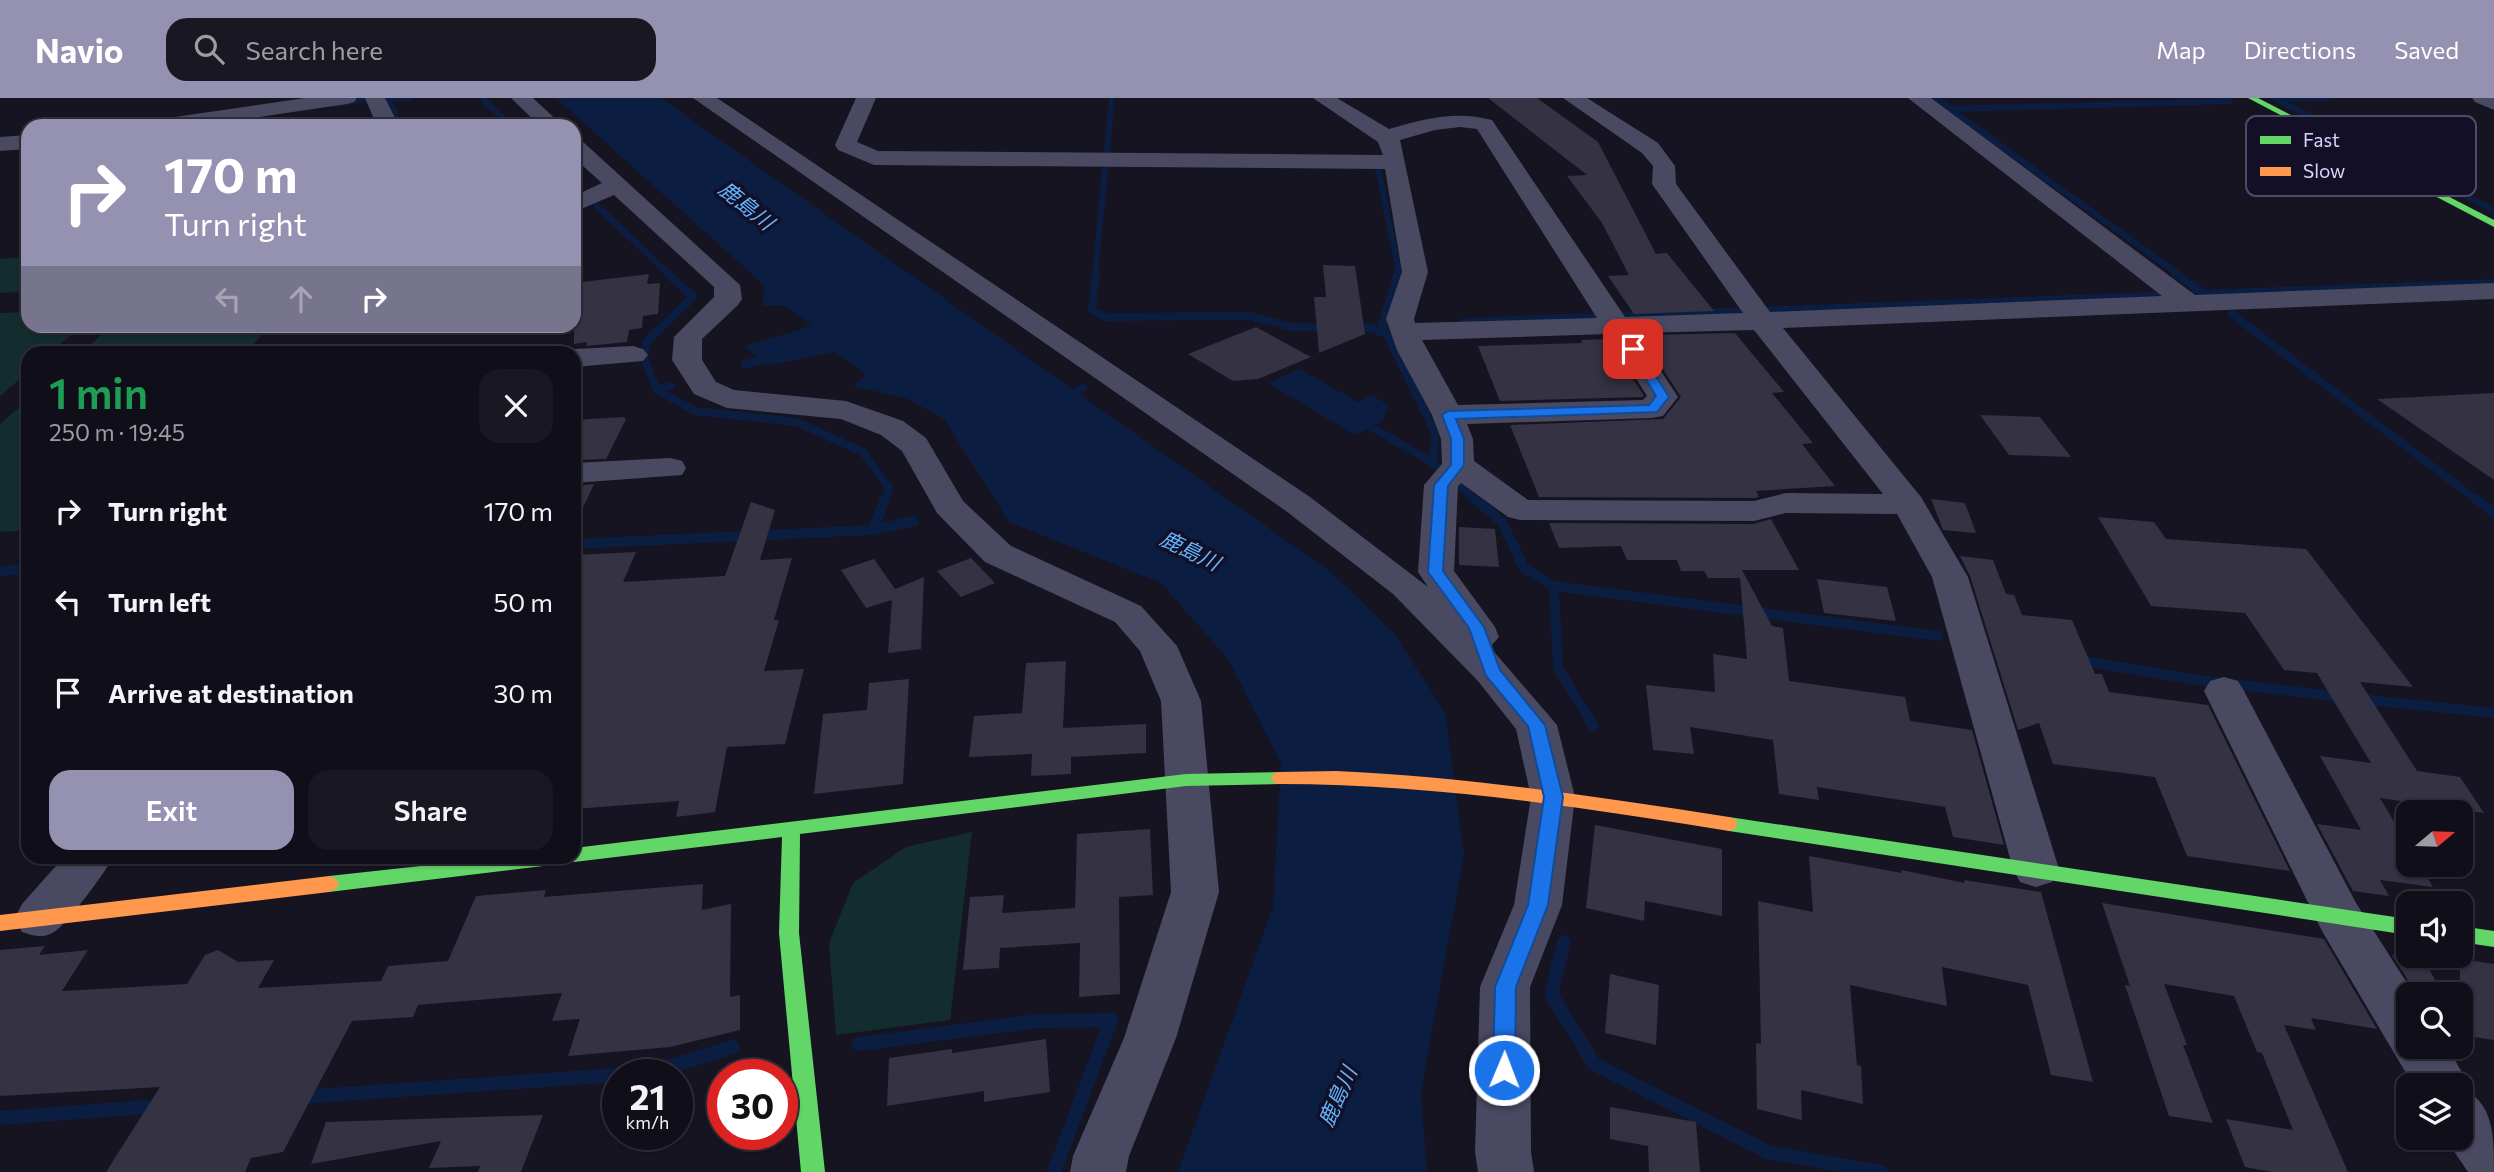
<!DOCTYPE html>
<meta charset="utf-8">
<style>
:root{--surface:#100f19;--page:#191822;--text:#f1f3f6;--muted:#9c9ca2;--line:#302f38;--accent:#9591b1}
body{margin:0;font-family:Commissioner,"Noto Sans JP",sans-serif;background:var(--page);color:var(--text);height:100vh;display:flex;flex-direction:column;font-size:26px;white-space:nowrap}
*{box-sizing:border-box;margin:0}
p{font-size:23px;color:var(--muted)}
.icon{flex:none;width:38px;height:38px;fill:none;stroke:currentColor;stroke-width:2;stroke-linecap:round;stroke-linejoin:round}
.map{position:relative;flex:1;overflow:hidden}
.side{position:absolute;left:21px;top:248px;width:560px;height:518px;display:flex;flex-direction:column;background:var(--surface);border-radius:21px;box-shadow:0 2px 5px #0004,0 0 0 2px var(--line)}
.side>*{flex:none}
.top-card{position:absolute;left:21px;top:21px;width:560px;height:214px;border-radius:21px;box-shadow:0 2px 5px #0004,0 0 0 2px var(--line);background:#9591b1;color:#fff;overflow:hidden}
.needle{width:46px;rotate:71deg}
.controls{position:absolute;left:2396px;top:702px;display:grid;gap:14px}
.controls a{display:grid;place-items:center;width:77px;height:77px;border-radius:14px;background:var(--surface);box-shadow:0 2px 5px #0004,0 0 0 2px var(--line);font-size:35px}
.speed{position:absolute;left:602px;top:961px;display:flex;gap:14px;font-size:35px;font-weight:700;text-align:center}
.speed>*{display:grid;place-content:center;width:91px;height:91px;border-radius:50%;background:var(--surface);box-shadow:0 2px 5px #0004,0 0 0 2px var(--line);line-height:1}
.speed small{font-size:18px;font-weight:400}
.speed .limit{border:10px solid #d22;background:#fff;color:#111}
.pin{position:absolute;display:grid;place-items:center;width:60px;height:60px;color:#fff;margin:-30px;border-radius:14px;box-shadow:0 4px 10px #0006}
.me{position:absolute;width:77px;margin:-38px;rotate:1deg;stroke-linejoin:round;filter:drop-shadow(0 0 5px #0008)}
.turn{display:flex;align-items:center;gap:24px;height:147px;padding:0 28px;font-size:32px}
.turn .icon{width:91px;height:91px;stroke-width:2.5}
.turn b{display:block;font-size:49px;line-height:60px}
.lanes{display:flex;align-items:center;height:66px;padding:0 28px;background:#0003;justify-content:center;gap:35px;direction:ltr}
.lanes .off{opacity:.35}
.round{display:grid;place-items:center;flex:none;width:74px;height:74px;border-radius:21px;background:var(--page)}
.head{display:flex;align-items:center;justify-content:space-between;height:119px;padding:0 28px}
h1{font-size:42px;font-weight:600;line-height:52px;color:#1e9e55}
.button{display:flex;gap:14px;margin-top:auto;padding:14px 28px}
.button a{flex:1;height:80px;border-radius:21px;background:var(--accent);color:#fff;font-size:28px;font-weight:600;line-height:80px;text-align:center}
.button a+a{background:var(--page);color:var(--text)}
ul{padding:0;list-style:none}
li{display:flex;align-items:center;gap:21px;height:91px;padding:0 28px}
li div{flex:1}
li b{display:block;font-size:26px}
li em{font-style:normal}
header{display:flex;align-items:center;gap:42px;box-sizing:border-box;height:98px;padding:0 35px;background:var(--accent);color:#fff}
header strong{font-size:33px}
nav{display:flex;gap:38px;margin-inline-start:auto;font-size:24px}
.search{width:490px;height:63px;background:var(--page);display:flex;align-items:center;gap:18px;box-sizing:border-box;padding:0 24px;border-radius:21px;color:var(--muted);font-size:26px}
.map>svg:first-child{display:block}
.green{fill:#132c2d}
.water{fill:#0b1e41}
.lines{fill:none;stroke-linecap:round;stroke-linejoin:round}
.stream-far3{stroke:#0b1e41;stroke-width:6}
.stream-far2{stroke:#0b1e41;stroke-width:8}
.stream-far1{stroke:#0b1e41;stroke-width:10}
.stream{stroke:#0b1e41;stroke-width:14}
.building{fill:#343243}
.street{fill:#4a4962;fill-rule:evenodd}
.fast{fill:#63d668;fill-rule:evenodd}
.slow{fill:#ff974d;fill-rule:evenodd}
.route{fill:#1a73e8;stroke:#114b97;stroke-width:2}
.labels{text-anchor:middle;stroke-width:7;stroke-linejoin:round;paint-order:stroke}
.water-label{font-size:21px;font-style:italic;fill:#62b6ff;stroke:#130f26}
.key{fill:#130f26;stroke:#4e4a67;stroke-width:2}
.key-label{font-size:19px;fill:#d9d4ff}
</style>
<header>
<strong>Navio</strong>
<div class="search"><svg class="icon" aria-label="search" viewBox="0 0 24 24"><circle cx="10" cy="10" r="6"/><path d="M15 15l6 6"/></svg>Search here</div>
<nav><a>Map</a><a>Directions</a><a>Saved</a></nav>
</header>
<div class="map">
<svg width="2494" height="1074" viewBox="0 0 2494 1074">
<rect width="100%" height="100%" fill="#161421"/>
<g class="green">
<polygon points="28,159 28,193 0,195 0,161"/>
<polygon points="28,214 28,228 82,228 49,255 28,256 28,274 0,298 0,215"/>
<polygon points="112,228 271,228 244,255 80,255"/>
<polygon points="28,302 28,432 0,434 0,326"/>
<polygon points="972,734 950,922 836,937 829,845 853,785 906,749"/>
</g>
<g class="water">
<polygon points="556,0 661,0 1332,475 1392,533 1445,614 1464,757 1421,994 1427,1074 1178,1074 1273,809 1281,665 1228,561 1161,485 1009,424 944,321 908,301 853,288 866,276 834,254 766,268 745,248 812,228 784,207 763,208 764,187"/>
<polygon points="1300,271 1358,304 1371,297 1389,307 1382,324 1355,337 1268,285"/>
</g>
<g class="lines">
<g class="stream-far3">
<polyline points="389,0 409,0"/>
<polyline points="482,0 511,28"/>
<polyline points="1935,0 2178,176"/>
<polyline points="2274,0 2494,112"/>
<polyline points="2280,1 2327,0"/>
<polyline points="389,2 400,28"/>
<polyline points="341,5 376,0"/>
<polyline points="1950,11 2230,3"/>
<polyline points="1378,70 1399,176"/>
<polyline points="574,87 580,92"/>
<polyline points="597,108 669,176"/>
<polyline points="1095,176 1112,0"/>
</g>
<g class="stream-far2">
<polyline points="667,175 693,199 647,243 644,260 657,292 695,313 796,324 863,354 889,390 884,403"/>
<polyline points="1096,175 1092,212 1106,219 1250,218 1291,229 1328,229"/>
<polyline points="1398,175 1382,227 1435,334 1433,365"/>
<polyline points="2175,175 2205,196"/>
<polyline points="2232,216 2478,403"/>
<polyline points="1465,224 2494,185"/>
<polyline points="1351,229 1367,229 1384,235"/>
<polyline points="745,266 773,259"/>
<polyline points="657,292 671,288"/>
<polyline points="1064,299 1083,290"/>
<polyline points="1361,323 1433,365 1477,403"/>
</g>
<g class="stream-far1">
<polyline points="1475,401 1502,424 1524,470 1554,488 1939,538"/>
<polyline points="2476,401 2494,415"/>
<polyline points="873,432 885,401"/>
<polyline points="574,446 873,432 914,423"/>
<polyline points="0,473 28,471"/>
<polyline points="1554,488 1558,570 1594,629"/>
<polyline points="2077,562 2197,582 2342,599"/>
<polyline points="2358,601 2494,615"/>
</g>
<g class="stream">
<polyline points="1564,844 1551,896 1594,966 1768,1054 1881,1074"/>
<polyline points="859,946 1038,923 1111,922 1054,1074"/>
<polyline points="622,976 648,975 733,949"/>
<polyline points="300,999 618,977"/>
<polyline points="0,1020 161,1008"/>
</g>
</g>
<g class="building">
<polygon points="1488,0 1537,0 1598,44 1656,156 1667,155 1714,213 1634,216 1608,178 1629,177 1602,125 1567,78 1587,77"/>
<polygon points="1323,167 1355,168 1365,236 1319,255 1314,199 1326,199"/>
<polygon points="649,176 647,186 660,185 658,216 643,218 642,230 629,232 627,244 586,248 587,244 574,246 574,185"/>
<polygon points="1256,229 1311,259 1258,281 1233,283 1188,256"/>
<polygon points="1735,235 1784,294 1772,295 1813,345 1802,346 1835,388 1756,393 1759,399 1754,400 1539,399 1510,327 1663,321 1681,299 1642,240 1651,240 1649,237"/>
<polygon points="1608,241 1644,298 1642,299 1500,303 1478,248 1582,245 1581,242"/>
<polygon points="2494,295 2494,382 2377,301"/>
<polygon points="1980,317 2040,319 2071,359 2009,357"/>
<polygon points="624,319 626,321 606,361 574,362 574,322"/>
<polygon points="594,386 574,429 574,388"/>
<polygon points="1931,401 1965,405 1976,435 1943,432"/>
<polygon points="751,404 775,412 760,462 792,460 774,522 779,522 764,573 804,571 785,646 727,649 715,714 676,719 679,703 574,711 574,457 636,454 623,484 725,478"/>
<polygon points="2098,419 2154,424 2166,441 2306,451 2413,589 2360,584 2417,673 2460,679 2484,715 2380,700 2408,747 2408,766 2419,766 2433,789 2380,782 2389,798 2353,793 2317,726 2361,732 2320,658 2371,665 2317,575 2284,572 2245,515 2151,508"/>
<polygon points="1771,421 1799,472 1742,472 1772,528 1783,530 1789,583 1905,599 1910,623 1972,632 2004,747 1953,739 1945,709 1817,689 1819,702 1779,696 1773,642 1690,629 1694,656 1653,652 1646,587 1715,594 1713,556 1747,561 1740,480 1708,480 1704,473 1681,473 1677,462 1627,462 1621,448 1559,450 1549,425 1754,426"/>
<polygon points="1459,429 1495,431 1499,469 1459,467"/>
<polygon points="1960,458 1993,462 2006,496 2014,497 2022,517 2072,522 2095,576 2102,576 2109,594 2208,607 2290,773 2187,758 2155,679 2053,666 2039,625 2018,632 1970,478"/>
<polygon points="971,460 995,485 961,499 937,473"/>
<polygon points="874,461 895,491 924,479 921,551 888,555 892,502 866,510 841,472"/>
<polygon points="1817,481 1887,489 1896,523 1824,515"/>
<polygon points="1066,563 1063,630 1146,626 1146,655 1071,659 1071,676 1031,678 1032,656 969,659 974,618 1022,615 1026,565"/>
<polygon points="909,581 903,686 814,696 823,616 867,612 869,585"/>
<polygon points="1595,727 1722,751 1722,818 1645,803 1644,823 1586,810"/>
<polygon points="1150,731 1153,797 1119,799 1120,896 1079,899 1080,845 1000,850 999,870 963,872 970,799 1004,797 1002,815 1075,810 1077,736"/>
<polygon points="1809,758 1902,775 1901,772 1965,785 1964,782 2041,794 2093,984 2051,977 2028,887 1942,869 1947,908 1850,887 1857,967 1861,968 1863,1006 1801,992 1802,1022 1757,1011 1756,945 1761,946 1758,803 1813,814"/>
<polygon points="703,786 702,812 731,806 730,899 740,897 740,932 670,949 568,958 580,921 552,923 562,895 418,907 413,919 352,923 283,1054 251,1060 245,1074 106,1074 160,989 0,998 0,852 45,848 39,857 88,852 62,893 187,886 205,857 218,852 238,864 274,862 258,890 381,883 388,868 448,863 476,798 546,792 544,799"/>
<polygon points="2102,805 2324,841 2377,931 2311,920 2316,932 2284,927 2348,1074 2272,1074 2245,1069 2226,1021 2293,1032 2262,955 2257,954 2234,898 2164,886 2187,947 2183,947 2213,1025 2169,1018 2125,887 2130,888"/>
<polygon points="2392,857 2424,862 2443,896 2417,896"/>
<polygon points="2453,860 2494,866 2494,942 2460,937 2460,873"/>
<polygon points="1610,876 1659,887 1656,947 1605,935"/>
<polygon points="1046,941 1050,994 984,1004 984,993 887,1008 889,960 952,951 952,955"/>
<polygon points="1610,1009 1696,1024 1700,1074 1649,1074 1648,1048 1610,1041"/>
<polygon points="543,1017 521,1074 478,1074 480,1068 429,1070 441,1043 311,1066 326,1024"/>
</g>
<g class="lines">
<g class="street">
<polygon points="305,0 357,0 354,4 347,6 198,28 143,28 146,23 154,22"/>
<polygon points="365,0 385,0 399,28 377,28"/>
<polygon points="511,0 533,0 563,28 540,28"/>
<path d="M693 0H717L1310 399 1428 489 1418 474 1424 387 1442 366 1441 341 1432 317 1397 252 1386 221 1402 174 1385 71 874 67 838 52 835 47 856 0H876L857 44 878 53 1383 57 1378 44 1313 0H1337L1389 31C1424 21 1456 12 1492 22L1625 219 1743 215 1652 86 1653 68 1642 55 1563 0H1587L1658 45 1675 68 1676 86 1770 214 2162 198 1908 0H1931L2195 197 2494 185V201L1783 230 1921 399 1968 479 2059 771 2052 784 2036 789 2020 784 2013 771 1932 479 1897 416 1786 415 1754 423 1520 422 1508 419 1461 385 1458 388 1454 473 1495 529 1499 539 1490 549 1557 627 1575 699 1562 807 1530 889 1531 1054 1534 1074H1478L1475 1054 1480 889 1514 807 1531 699 1516 631 1478 583 1393 496 1286 413ZM1460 29 1477 31 1597 220 1415 225 1414 221 1428 174 1400 42 1435 32ZM1754 232 1883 396 1786 395 1754 403 1528 402 1474 363 1473 341 1467 326 1652 320 1663 318 1678 299 1636 235ZM1608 236 1647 298 1643 302 1458 307 1422 242Z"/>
<polygon points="2472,0 2494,0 2494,12 2475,4"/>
<polygon points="28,37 28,51 0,53 0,39"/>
<polygon points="574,41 582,43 740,187 742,201 738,207 702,241 702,262 716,284 734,292 846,303 903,323 926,340 963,403 1011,448 1141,508 1177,548 1201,603 1219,794 1176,940 1129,1058 1126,1074 1070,1074 1073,1058 1124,940 1171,794 1161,603 1140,553 1115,524 985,464 937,415 902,353 881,337 841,321 727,310 694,296 672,262 674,239 714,199 714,189 614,97 574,114 574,98 602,85 574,60"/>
<polygon points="633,248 643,251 648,257 643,263 574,269 574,256 563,256 574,251"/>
<polygon points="670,360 682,363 686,370 682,377 574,385 574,365"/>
<path d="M2224 579 2238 583 2244 593 2356 805 2414 896H2408V948H2447L2469 987 2466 993C2494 1007 2494 1041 2494 1074H2468L2445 1040H2460V987H2413L2322 833 2204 593 2210 583Z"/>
<path d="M63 760H113C105 774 67 827 54 834 42 841 34 838 22 834L15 820 22 806Z"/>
</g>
<g class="fast">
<polygon points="2248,0 2258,0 2494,122 2494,129"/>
<polygon points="1280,674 1286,675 1289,680 1286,685 1280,686 1186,688 800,736 799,835 825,1074 801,1074 779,835 782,739 574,764 566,760 574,760 574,750 1186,676"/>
<polygon points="1729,719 2408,821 2408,837 1729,733 1723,731 1720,726 1723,721"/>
<polygon points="494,760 561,760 559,765 552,767 329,794 322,791 319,786 322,781 329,778"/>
<polygon points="2460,828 2494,833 2494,849 2460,844"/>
</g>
<g class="slow">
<path d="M1336 673C1469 679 1598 699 1729 719L1735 721 1738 726 1735 731 1729 733C1580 709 1432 686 1280 686L1274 685 1271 680 1274 675 1280 674Z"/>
<polygon points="329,778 336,781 339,786 336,791 329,794 0,833 0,817"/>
</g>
</g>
<polygon class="route" points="1633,248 1637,249 1669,299 1657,314 1456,321 1464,341 1464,367 1448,388 1443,473 1484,529 1500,572 1545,627 1563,699 1548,807 1516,889 1515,972 1512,979 1504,981 1496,979 1493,972 1495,889 1528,807 1544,699 1528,628 1486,578 1469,530 1428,474 1434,387 1451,367 1451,341 1442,317 1448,313 1649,307 1656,298 1627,251"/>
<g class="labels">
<g class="water-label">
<text transform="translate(746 108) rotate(39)" y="7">鹿島川</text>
<text transform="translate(1190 453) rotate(26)" y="7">鹿島川</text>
<text transform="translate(1338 999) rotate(-66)" y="7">鹿島川</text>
</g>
</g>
<rect x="2246" y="18" width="230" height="80" rx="10" class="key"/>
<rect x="2260" y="38" width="31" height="8" fill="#63d668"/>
<rect x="2260" y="69" width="31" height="9" fill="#ff974d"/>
<g class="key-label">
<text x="2303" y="49">Fast</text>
<text x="2303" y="80">Slow</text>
</g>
</svg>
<div class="controls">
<a><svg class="needle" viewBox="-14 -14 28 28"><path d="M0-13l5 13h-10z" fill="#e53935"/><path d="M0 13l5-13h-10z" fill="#9c9ca2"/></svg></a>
<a><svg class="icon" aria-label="sound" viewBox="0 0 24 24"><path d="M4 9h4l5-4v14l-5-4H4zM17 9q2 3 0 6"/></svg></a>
<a><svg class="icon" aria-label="search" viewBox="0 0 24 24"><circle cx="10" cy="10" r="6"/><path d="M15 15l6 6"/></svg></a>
<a><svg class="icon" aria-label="layers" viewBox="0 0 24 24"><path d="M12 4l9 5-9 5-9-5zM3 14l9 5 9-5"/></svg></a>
</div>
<div class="speed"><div>21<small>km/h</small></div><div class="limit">30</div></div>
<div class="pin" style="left:1633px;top:251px;background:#d93025"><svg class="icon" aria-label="arrive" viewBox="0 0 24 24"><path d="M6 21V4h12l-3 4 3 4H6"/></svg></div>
<svg class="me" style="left:1504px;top:972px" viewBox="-20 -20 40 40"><circle r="17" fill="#1a73e8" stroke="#fff" stroke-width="3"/><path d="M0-11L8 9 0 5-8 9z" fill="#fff"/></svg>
<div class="top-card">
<div class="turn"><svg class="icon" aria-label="right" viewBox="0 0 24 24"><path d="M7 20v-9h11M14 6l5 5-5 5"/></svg><div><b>170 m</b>Turn right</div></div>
<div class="lanes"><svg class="icon off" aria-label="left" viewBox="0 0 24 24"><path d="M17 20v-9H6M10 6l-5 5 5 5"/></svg><svg class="icon off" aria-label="ahead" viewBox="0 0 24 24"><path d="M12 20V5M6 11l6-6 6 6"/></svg><svg class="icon" aria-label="right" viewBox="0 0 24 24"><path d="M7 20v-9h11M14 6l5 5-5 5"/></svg></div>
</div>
<section class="side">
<div class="head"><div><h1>1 min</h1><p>250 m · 19:45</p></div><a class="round"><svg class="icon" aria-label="close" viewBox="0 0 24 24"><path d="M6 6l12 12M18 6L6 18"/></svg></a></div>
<ul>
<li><svg class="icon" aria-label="right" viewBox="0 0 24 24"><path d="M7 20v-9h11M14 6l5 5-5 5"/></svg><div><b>Turn right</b></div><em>170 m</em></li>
<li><svg class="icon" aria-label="left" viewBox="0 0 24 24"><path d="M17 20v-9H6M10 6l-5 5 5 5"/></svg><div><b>Turn left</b></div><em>50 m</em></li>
<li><svg class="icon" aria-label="arrive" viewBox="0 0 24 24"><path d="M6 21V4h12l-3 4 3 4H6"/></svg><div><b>Arrive at destination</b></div><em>30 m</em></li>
</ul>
<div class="button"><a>Exit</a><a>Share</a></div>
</section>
</div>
